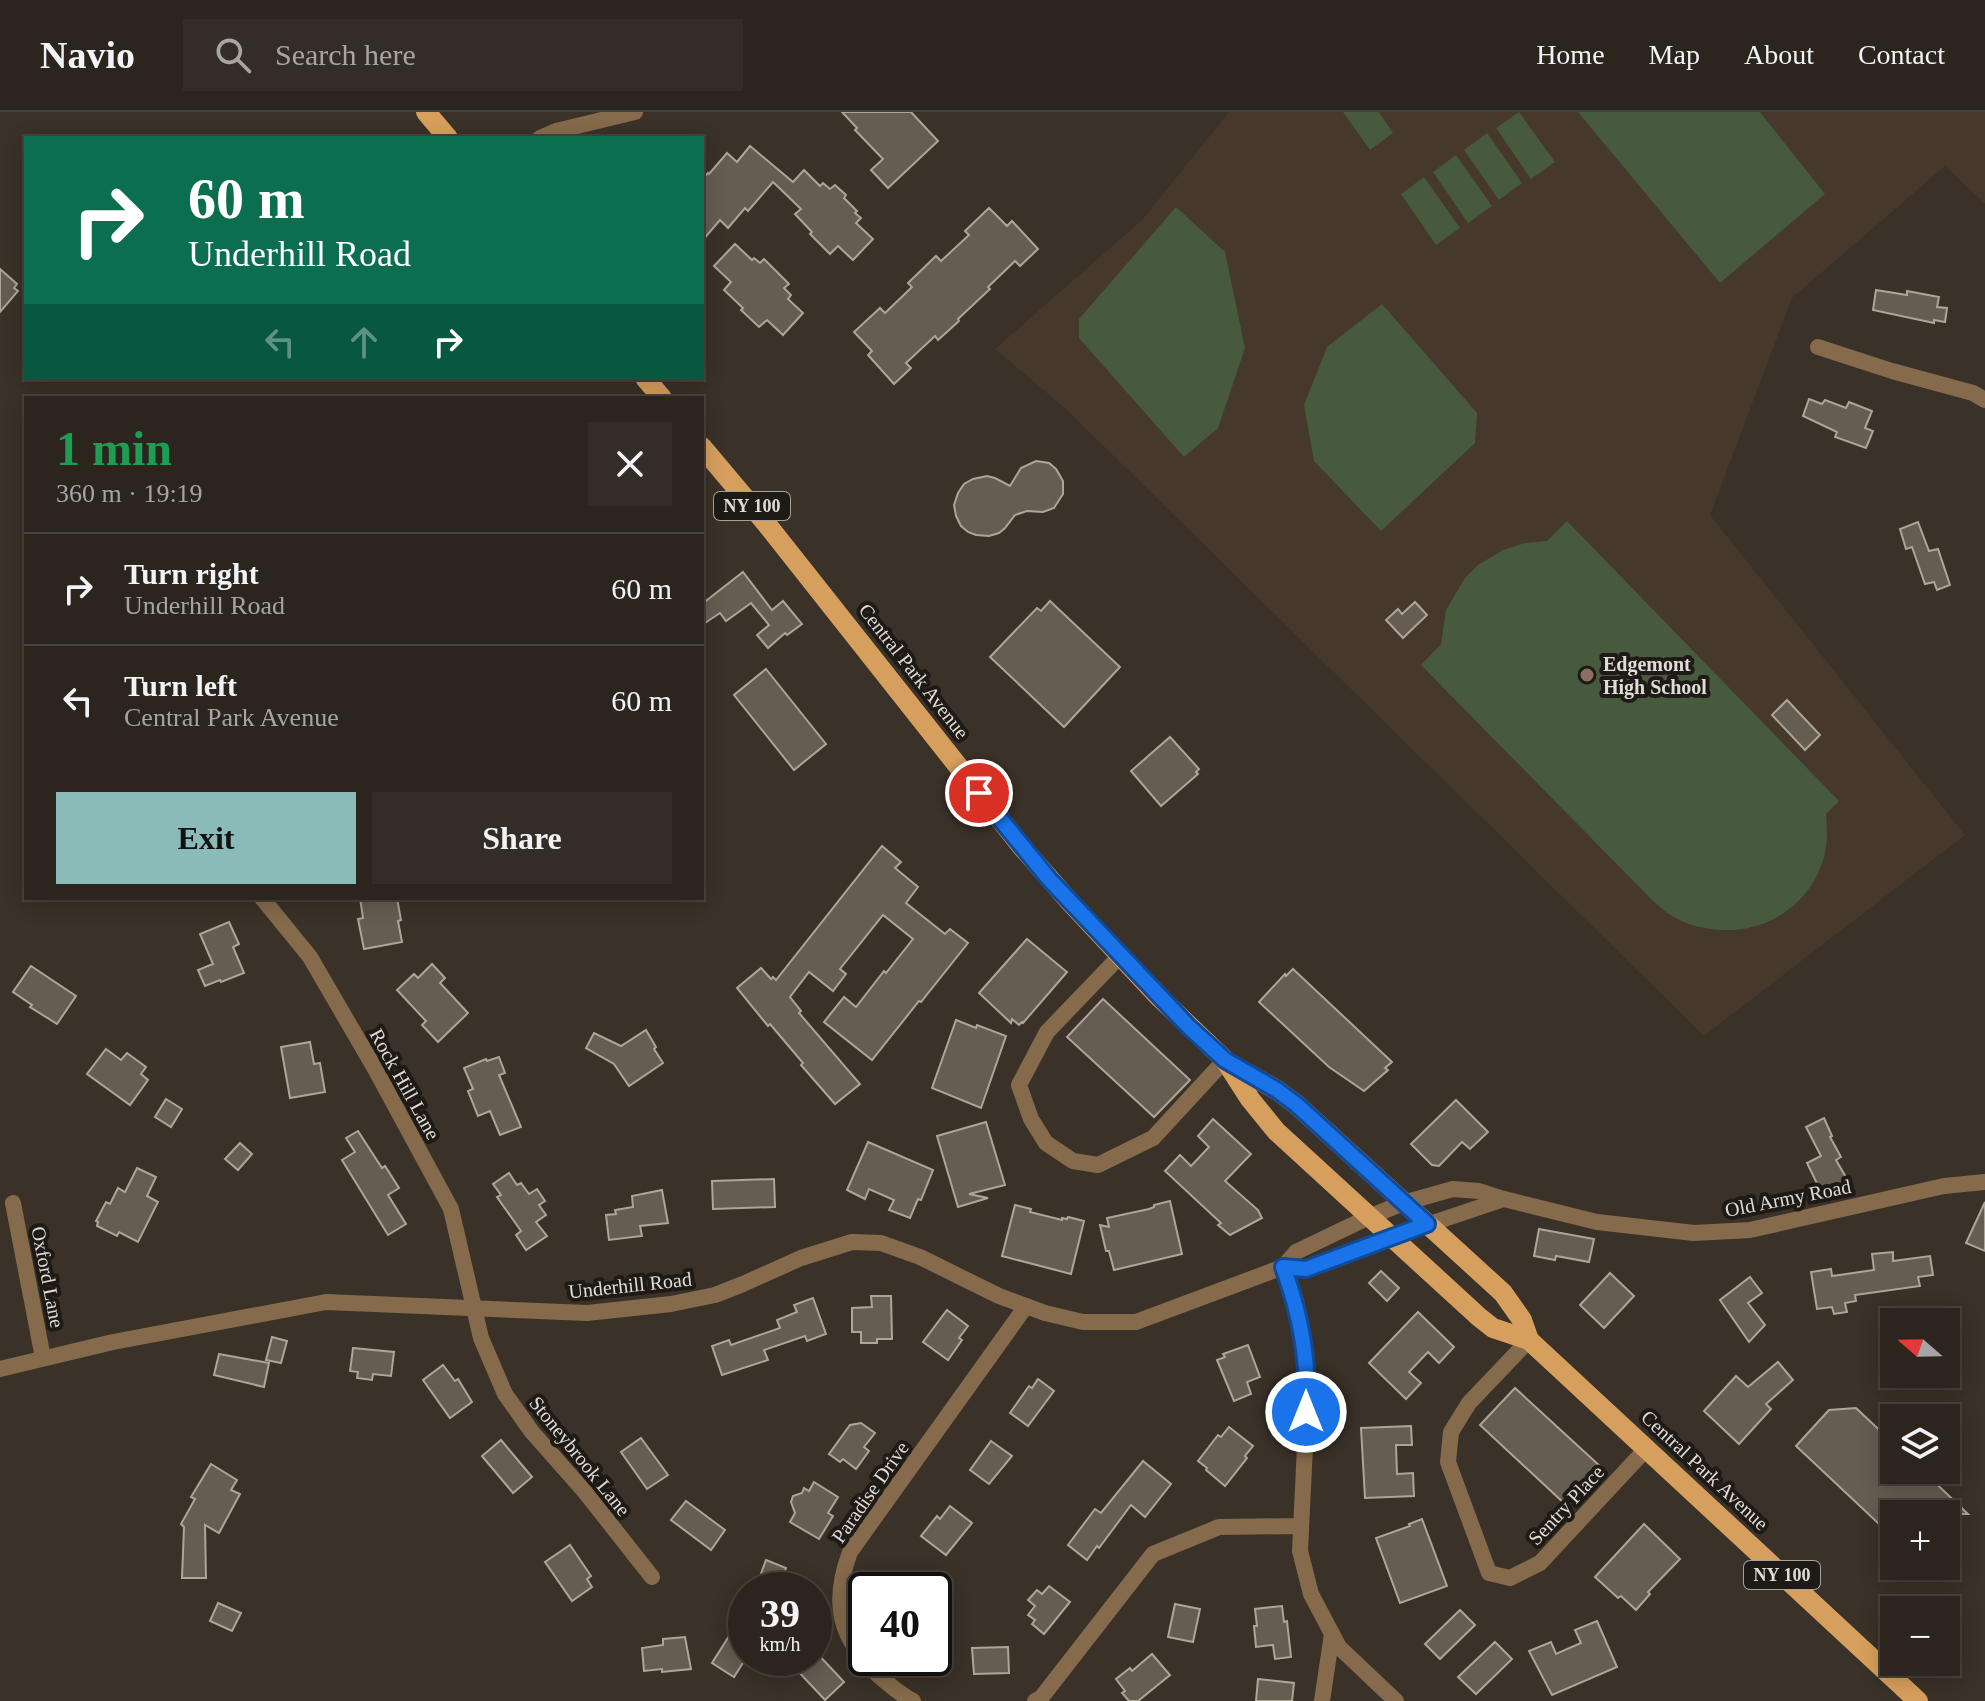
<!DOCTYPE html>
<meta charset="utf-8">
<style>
:root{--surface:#2c251e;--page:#342d27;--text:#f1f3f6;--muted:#a6a5a4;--line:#48423c;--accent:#8bbbb9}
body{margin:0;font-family:Georgia,serif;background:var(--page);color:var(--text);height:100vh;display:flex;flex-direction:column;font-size:30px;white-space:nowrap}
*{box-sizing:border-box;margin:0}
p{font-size:26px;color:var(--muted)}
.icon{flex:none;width:44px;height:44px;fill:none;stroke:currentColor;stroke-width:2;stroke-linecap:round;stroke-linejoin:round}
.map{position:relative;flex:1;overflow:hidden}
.details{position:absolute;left:24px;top:284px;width:680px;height:504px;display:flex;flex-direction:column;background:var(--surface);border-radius:0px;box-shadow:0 4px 20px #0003,0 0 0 2px var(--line)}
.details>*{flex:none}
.hud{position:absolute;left:24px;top:24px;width:680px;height:244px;border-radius:0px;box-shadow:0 4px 20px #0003,0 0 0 2px var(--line);background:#0b6e4f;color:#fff;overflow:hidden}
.needle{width:52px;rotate:290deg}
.controls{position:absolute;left:1880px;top:1196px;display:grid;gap:16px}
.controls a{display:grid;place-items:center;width:80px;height:80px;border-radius:0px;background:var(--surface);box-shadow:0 4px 20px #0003,0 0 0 2px var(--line);font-size:40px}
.speed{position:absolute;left:728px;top:1460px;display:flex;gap:16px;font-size:40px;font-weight:700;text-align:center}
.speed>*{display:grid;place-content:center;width:104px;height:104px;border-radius:50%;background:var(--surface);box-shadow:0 4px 20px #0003,0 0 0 2px var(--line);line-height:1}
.speed small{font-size:20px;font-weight:400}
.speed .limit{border:4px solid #111;border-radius:12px;background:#fff;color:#111}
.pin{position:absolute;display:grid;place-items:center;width:68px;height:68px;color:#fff;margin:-34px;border:4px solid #fff;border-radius:50%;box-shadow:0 2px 8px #0007}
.me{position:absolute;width:88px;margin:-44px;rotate:0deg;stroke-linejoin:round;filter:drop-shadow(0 0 6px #0008)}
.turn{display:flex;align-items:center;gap:28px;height:168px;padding:0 32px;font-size:36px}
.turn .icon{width:104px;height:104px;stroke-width:2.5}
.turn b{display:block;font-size:56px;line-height:68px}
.lanes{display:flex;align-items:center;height:76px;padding:0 32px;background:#0003;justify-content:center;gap:40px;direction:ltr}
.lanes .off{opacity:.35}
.round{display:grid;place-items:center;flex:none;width:84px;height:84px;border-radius:0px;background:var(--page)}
.headline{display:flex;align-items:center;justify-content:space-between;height:136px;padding:0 32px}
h1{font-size:48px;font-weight:600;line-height:60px;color:#1e9e55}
.cta{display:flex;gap:16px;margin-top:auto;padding:16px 32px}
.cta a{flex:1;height:92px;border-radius:0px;background:var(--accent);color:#111;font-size:32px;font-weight:600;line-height:92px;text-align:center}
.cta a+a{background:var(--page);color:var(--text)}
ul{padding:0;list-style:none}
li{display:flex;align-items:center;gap:24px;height:112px;padding:0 32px;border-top:2px solid var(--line)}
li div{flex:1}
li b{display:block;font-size:30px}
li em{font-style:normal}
header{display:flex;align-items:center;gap:48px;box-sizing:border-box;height:112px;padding:0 40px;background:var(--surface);border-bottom:2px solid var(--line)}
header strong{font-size:38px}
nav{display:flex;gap:44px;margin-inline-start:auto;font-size:28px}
.search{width:560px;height:72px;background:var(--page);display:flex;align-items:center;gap:20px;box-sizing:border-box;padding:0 28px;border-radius:0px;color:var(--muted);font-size:30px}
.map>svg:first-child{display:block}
.built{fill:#46382a}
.green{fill:#475a3d}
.building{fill:#655c52;stroke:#aea599;stroke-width:2}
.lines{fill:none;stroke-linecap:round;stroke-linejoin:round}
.minor{stroke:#856a4b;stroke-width:16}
.tertiary{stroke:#856a4b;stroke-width:16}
.primary{stroke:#d79f5d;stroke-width:20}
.route-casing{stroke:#114b97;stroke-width:20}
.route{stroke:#1a73e8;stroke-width:14}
.education-dot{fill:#8d6e63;stroke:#1e1a16;stroke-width:3}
.labels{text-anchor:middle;stroke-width:8;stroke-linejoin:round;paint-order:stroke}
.shield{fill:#1e1a16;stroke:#a6a19c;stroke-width:2}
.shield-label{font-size:18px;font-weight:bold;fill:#e1dbd5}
.poi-label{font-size:20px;font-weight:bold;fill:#e1dbd5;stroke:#1e1a16;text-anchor:start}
.street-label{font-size:20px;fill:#e1dbd5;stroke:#1e1a16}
</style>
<header>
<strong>Navio</strong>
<div class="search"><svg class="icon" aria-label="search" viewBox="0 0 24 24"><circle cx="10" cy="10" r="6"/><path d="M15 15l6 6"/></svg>Search here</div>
<nav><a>Home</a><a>Map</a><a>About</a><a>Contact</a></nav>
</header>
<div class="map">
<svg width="1985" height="1589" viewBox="0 0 1985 1589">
<rect width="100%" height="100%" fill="#3a3128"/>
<polygon class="built" points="1229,0 1985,0 1985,92 1945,54 1792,186 1710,403 1965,723 1704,924 1068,299 995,237 1142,108"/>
<g class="green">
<polygon points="1343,0 1379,0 1393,21 1370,38"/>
<polygon points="1519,0 1555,50 1531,67 1496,16"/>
<polygon points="1578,0 1760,0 1825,82 1720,171"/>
<polygon points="1487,21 1522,71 1499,88 1464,38"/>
<polygon points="1456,43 1492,94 1468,111 1433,60"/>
<polygon points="1424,65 1460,116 1436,133 1401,82"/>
<polygon points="1176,95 1225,140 1245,236 1218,316 1184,345 1079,226 1079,207"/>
<polygon points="1382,192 1477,301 1475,331 1381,419 1314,349 1304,293 1327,235"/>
<path d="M1567 409 1839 689 1826 702C1827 716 1828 731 1824 745 1807 805 1745 831 1689 812 1674 807 1663 798 1652 788L1421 553 1441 532 1446 498 1465 466 1478 453 1503 438 1525 431 1547 429Z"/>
</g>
<g class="building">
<polygon points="842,0 911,0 938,29 888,76 871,58 883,47 855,18 857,16"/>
<polygon points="750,34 793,70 804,58 820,74 823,71 830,77 835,73 846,83 844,86 857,99 855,101 861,106 856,111 873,127 853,148 838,134 830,142 810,122 812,120 795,102 801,97 773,70 748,99 745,96 728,116 720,108 702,129 702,67 708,61 709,62 727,41 737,50"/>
<polygon points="989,96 1007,114 1012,109 1038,137 1020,154 1015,149 988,175 990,177 958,207 959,209 938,228 935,224 906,251 911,256 894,272 868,243 872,239 854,220 880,196 885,201 912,175 908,171 936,144 941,149 969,123 965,119"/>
<polygon points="735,132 752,148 754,146 760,151 764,147 789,172 784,176 791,183 788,187 803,201 783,223 767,208 759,215 741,198 743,196 724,178 731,170 714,154"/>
<polygon points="0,157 17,172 14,176 18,179 0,200"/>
<polygon points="1876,178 1907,183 1907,179 1939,185 1937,195 1947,196 1945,210 1934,208 1934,211 1873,198"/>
<polygon points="1809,287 1822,292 1825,288 1846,296 1849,290 1872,299 1865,316 1873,319 1866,336 1835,325 1837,320 1803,304"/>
<polygon points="1036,349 1049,351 1056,357 1063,369 1063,382 1054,396 1043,400 1027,399 1015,403 1005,416 999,421 989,424 976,423 968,420 961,414 956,404 954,393 958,381 964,372 973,367 987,364 995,366 1010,374 1021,356"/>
<polygon points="1918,410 1929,439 1938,437 1950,473 1937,478 1934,470 1925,472 1912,435 1906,437 1900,417"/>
<polygon points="743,460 772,498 783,489 802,512 787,523 785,521 768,536 757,523 769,513 751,491 726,509 720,501 702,513 702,492"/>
<polygon points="1050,489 1120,555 1064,615 990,545 1037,496 1041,499"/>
<polygon points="1415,490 1427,503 1403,526 1386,508 1398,497 1402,502"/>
<polygon points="766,557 826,632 794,658 734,583"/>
<polygon points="1787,588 1820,623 1805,638 1772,603"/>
<polygon points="1170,625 1199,657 1196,660 1198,662 1161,694 1131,659"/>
<polygon points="882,734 901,750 895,756 918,775 906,791 945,822 950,817 968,831 921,890 919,889 872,948 824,910 844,885 856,895 884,859 886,861 913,827 883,803 840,857 846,862 833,879 809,860 790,885 801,899 799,901 860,972 835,992 801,953 803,951 770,912 768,914 737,876 761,856 771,867 773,865 776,868"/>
<polygon points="360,786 397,786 401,808 398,809 402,830 364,837 358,807 363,806"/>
<polygon points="229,810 239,832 233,835 244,861 221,870 220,868 205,874 198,858 213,852 200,822"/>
<polygon points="1027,827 1067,860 1023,911 1022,910 1019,913 1012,907 1011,911 979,881"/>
<polygon points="432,852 445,866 440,871 468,901 438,930 422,913 426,909 397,878 414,862 418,866"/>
<polygon points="31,854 76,884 57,912 30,895 32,893 13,880"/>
<polygon points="1293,857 1392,950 1385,956 1388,958 1364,979 1329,955 1259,890 1285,862 1286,864"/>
<polygon points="1103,887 1190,968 1154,1005 1067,925"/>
<polygon points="956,908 976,916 977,913 1006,924 981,996 932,976"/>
<polygon points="646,918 656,935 654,937 663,951 629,974 614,952 586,936 594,921 621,934"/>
<polygon points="310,930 314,952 320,951 325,980 290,986 281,935"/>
<polygon points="106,937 121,948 127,941 146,955 141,962 148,968 130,993 87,962"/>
<polygon points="499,945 505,961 499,963 521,1015 500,1023 490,999 478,1004 468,979 473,977 464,956 486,947 487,949"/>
<polygon points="166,987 182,997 171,1015 155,1005"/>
<polygon points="1456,988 1488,1020 1470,1037 1462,1030 1439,1054 1432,1053 1411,1032"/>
<polygon points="1824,1006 1832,1024 1830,1025 1841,1045 1836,1048 1850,1072 1824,1086 1807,1051 1821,1044 1806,1015"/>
<polygon points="1213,1007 1251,1042 1225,1069 1258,1098 1262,1106 1230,1123 1218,1113 1221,1111 1165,1059 1180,1043 1191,1054 1209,1035 1198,1024"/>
<polygon points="986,1010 1005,1073 969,1082 988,1086 958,1095 937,1024"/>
<polygon points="358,1019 382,1056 385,1054 399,1076 388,1083 406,1112 388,1123 342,1048 355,1040 346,1026"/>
<polygon points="868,1030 933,1058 921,1088 918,1087 910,1106 889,1098 894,1088 869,1077 865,1087 847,1078"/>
<polygon points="240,1031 252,1042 238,1058 225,1047"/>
<polygon points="137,1056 156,1065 147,1084 158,1090 138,1130 119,1120 117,1124 97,1114 98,1110 96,1109 106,1090 110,1092 118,1076 125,1080"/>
<polygon points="509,1061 517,1073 521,1071 529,1082 537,1077 545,1089 539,1093 546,1103 536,1110 547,1124 526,1138 516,1123 521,1119 497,1085 501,1083 493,1072"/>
<polygon points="774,1067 775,1095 713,1097 712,1069"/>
<polygon points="662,1078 668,1111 640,1114 642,1124 609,1128 606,1103 616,1102 615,1098 633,1095 632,1084"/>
<polygon points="1170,1089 1182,1142 1114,1158 1109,1139 1106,1139 1100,1113 1109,1115 1107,1106 1149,1097 1154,1095 1154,1093"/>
<polygon points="1985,1090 1985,1139 1966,1131"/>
<polygon points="1015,1093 1031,1097 1030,1100 1062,1108 1062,1106 1067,1107 1068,1105 1084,1109 1071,1162 1002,1144"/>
<polygon points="1539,1117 1594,1127 1589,1150 1556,1144 1555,1148 1534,1144"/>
<polygon points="1893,1140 1893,1149 1930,1144 1933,1163 1918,1165 1920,1174 1855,1183 1856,1189 1845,1191 1847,1200 1834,1202 1832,1195 1817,1197 1811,1160 1831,1157 1832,1164 1874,1158 1872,1142"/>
<polygon points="1381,1159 1399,1176 1387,1189 1369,1171"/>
<polygon points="1610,1161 1634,1184 1604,1216 1580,1193"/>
<polygon points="1750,1165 1762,1181 1748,1191 1765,1213 1749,1230 1720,1188"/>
<polygon points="871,1184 891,1184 892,1227 877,1227 877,1231 861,1231 861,1220 852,1220 852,1196 872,1195"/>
<polygon points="813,1186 826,1222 807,1229 805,1224 764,1238 768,1248 722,1263 712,1234 729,1228 731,1233 780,1216 777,1208 797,1200 794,1193"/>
<polygon points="947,1198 968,1214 959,1226 962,1228 948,1248 923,1230"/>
<polygon points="1418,1200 1454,1235 1439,1251 1428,1240 1409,1260 1421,1271 1406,1287 1369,1251"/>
<polygon points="272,1225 287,1229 281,1251 266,1248"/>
<polygon points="1248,1233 1260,1265 1247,1270 1251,1282 1234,1289 1217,1248 1225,1245 1223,1242"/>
<polygon points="353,1236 394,1240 391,1264 373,1262 372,1268 357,1266 358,1260 350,1259"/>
<polygon points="219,1242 269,1251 264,1275 214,1263"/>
<polygon points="1778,1250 1793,1268 1766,1292 1771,1297 1739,1332 1704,1299 1736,1264 1748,1275"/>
<polygon points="443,1253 455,1269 458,1267 472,1290 450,1306 423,1268"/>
<polygon points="1038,1267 1054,1279 1028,1314 1010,1301 1029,1274 1032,1276"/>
<polygon points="1515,1276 1601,1355 1566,1393 1480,1313"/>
<polygon points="1856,1296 1894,1332 1894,1358 1922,1358 1968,1402 1894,1402 1894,1426 1796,1334 1829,1298"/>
<polygon points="861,1311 875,1321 864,1335 869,1339 856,1357 843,1347 840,1350 829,1342 850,1313"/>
<polygon points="1411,1314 1412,1333 1396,1333 1397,1362 1413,1361 1414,1384 1365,1386 1361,1316"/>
<polygon points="1229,1315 1253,1334 1245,1344 1247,1346 1225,1374 1206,1358 1207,1356 1198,1349 1218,1323 1221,1325"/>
<polygon points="641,1326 668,1363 647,1377 621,1340"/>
<polygon points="501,1328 532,1365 513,1381 482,1344"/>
<polygon points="991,1329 1012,1344 989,1372 970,1358"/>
<polygon points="1143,1349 1171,1372 1145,1405 1131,1393 1099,1436 1097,1434 1087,1448 1068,1433 1095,1397 1101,1401"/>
<polygon points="211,1352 237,1368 231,1378 240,1382 219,1421 205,1413 206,1466 182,1466 184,1415 181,1412 195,1387 191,1385"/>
<polygon points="814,1370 838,1385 828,1401 833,1404 819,1427 790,1410 795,1401 791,1390 793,1384 802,1381 804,1376 809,1379"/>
<polygon points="686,1389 725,1418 711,1438 671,1408"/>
<polygon points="950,1394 972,1411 946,1443 921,1424 937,1404 940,1407"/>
<polygon points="1422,1407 1447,1474 1400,1491 1376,1426 1410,1414 1409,1412"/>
<polygon points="1644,1412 1680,1447 1648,1480 1650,1482 1636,1498 1621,1484 1618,1486 1595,1465"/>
<polygon points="570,1433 591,1464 587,1467 592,1475 572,1489 545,1450"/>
<polygon points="766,1448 786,1456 778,1478 755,1478"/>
<polygon points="1049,1474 1070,1490 1044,1522 1032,1512 1035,1508 1028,1503 1035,1494 1028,1488 1037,1478 1042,1482"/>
<polygon points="218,1491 241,1501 232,1519 210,1509"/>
<polygon points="1175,1492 1200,1497 1193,1530 1168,1525"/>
<polygon points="1282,1494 1284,1510 1287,1509 1291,1545 1275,1547 1273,1533 1256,1535 1254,1514 1257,1514 1255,1497"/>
<polygon points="1460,1498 1475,1513 1440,1547 1425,1532"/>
<polygon points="1597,1509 1617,1555 1552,1583 1529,1539 1551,1530 1556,1542 1581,1531 1575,1518"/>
<polygon points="736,1513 746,1519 746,1546 734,1565 712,1551"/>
<polygon points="685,1525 691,1557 662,1560 662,1557 644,1559 642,1536 663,1533 663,1527"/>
<polygon points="1495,1530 1512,1547 1476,1582 1458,1565"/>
<polygon points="1008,1535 1009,1561 974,1562 972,1536"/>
<polygon points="814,1538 844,1570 825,1588 795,1556 806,1546 814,1546"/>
<polygon points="1152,1542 1170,1563 1138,1589 1129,1589 1122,1581 1125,1579 1116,1567 1130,1556 1132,1559"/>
<polygon points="1258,1567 1294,1571 1292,1589 1256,1589"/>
</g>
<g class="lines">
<g class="minor">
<polyline points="540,26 556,19 635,0"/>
<polyline points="1818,235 1892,259 1973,281 1985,288"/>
<polyline points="262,786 310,845 374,955 451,1097 481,1226 505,1282 532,1320 585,1380 652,1465"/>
<polyline points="1120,844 1047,920 1019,973 1031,1007 1046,1031 1073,1049 1098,1053 1153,1026 1225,948"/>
<polyline points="13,1091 43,1246"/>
<polyline points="1529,1228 1469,1291 1451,1320 1448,1350 1489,1461 1510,1466 1540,1451 1647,1336"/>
<path d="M913 1589C899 1582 890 1573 878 1563 839 1526 831 1491 850 1440L1026 1194"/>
<polyline points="1035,1589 1041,1586 1153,1442 1219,1415 1301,1414"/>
<polyline points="1322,1589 1332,1522"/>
</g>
<g class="tertiary">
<polyline points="1283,1155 1296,1140 1369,1105 1403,1091 1453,1077 1479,1079 1504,1087 1597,1110 1694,1121 1750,1118 1944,1074 1985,1070"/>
<polyline points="1283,1155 1296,1189 1304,1229 1308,1271 1300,1439 1311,1482 1339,1535 1396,1589"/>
<polyline points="0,1257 113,1230 326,1190 587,1201 671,1192 715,1183 743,1172 801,1146 852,1130 881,1131 920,1145 999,1184 1045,1201 1083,1210 1136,1210 1283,1155 1306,1157 1364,1134 1504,1087"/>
</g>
<g class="primary">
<polyline points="426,0 448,26"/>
<polyline points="645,266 662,286"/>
<polyline points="702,335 765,410 1022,735 1069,789 1157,883 1225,948 1250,987 1276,1019 1479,1205 1493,1216 1529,1228 1918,1589"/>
<polyline points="1227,950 1277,978 1297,993 1503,1181 1522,1208 1529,1228"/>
</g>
</g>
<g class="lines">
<defs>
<path id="route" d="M979 681 1049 767 1188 914 1225 948 1277 978 1297 993 1427 1112 1306 1157 1283 1155C1301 1204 1309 1248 1306 1300"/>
</defs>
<use href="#route" class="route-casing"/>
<use href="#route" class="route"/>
</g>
<circle class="education-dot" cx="1587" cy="563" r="8"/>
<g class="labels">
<g class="shield">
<rect x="714" y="380" width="76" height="28" rx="6"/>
<rect x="1744" y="1449" width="76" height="28" rx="6"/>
</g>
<g class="shield-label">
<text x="752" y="400">NY 100</text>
<text x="1782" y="1469">NY 100</text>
</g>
<g class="poi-label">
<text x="1603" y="559">Edgemont<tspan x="1603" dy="23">High School</tspan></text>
</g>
<g class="street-label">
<text transform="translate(914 559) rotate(52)" y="7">Central Park Avenue</text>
<text transform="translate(405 972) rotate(61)" y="7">Rock Hill Lane</text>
<text transform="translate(1788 1086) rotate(-11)" y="7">Old Army Road</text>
<text transform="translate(48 1165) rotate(79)" y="7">Oxford Lane</text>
<text transform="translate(630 1173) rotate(-6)" y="7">Underhill Road</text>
<text transform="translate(580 1344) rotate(51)" y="7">Stoneybrook Lane</text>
<text transform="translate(1705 1358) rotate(43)" y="7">Central Park Avenue</text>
<text transform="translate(870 1380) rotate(-55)" y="7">Paradise Drive</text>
<text transform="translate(1566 1393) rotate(-47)" y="7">Sentry Place</text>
</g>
</g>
</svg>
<div class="controls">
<a><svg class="needle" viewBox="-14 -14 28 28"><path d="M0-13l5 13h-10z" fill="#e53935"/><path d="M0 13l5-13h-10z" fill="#a6a5a4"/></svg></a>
<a><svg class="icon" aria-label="layers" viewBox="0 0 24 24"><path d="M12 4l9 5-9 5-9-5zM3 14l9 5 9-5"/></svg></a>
<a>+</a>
<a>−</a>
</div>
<div class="speed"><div>39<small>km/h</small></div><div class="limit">40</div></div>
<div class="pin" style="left:979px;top:681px;background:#d93025"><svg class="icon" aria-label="arrive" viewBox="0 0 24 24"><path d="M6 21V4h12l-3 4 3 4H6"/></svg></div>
<svg class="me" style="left:1306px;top:1300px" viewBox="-20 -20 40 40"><circle r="17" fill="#1a73e8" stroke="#fff" stroke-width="3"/><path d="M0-11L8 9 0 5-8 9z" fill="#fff"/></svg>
<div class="hud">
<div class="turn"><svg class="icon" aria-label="right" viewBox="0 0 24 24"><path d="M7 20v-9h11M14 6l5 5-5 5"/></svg><div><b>60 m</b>Underhill Road</div></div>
<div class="lanes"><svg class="icon off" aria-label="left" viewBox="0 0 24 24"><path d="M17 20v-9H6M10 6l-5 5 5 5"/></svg><svg class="icon off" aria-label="ahead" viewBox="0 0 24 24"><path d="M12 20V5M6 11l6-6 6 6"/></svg><svg class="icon" aria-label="right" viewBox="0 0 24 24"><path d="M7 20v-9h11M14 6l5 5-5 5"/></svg></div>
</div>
<section class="details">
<div class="headline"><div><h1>1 min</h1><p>360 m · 19:19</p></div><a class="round"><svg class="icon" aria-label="close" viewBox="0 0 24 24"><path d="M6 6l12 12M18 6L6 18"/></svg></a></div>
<ul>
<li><svg class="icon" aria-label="right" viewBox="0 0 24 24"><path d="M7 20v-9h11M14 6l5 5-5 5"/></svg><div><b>Turn right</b><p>Underhill Road</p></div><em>60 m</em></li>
<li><svg class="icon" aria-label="left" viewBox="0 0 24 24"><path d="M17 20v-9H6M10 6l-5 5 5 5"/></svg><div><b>Turn left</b><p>Central Park Avenue</p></div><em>60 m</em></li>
</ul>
<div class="cta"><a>Exit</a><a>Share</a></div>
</section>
</div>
